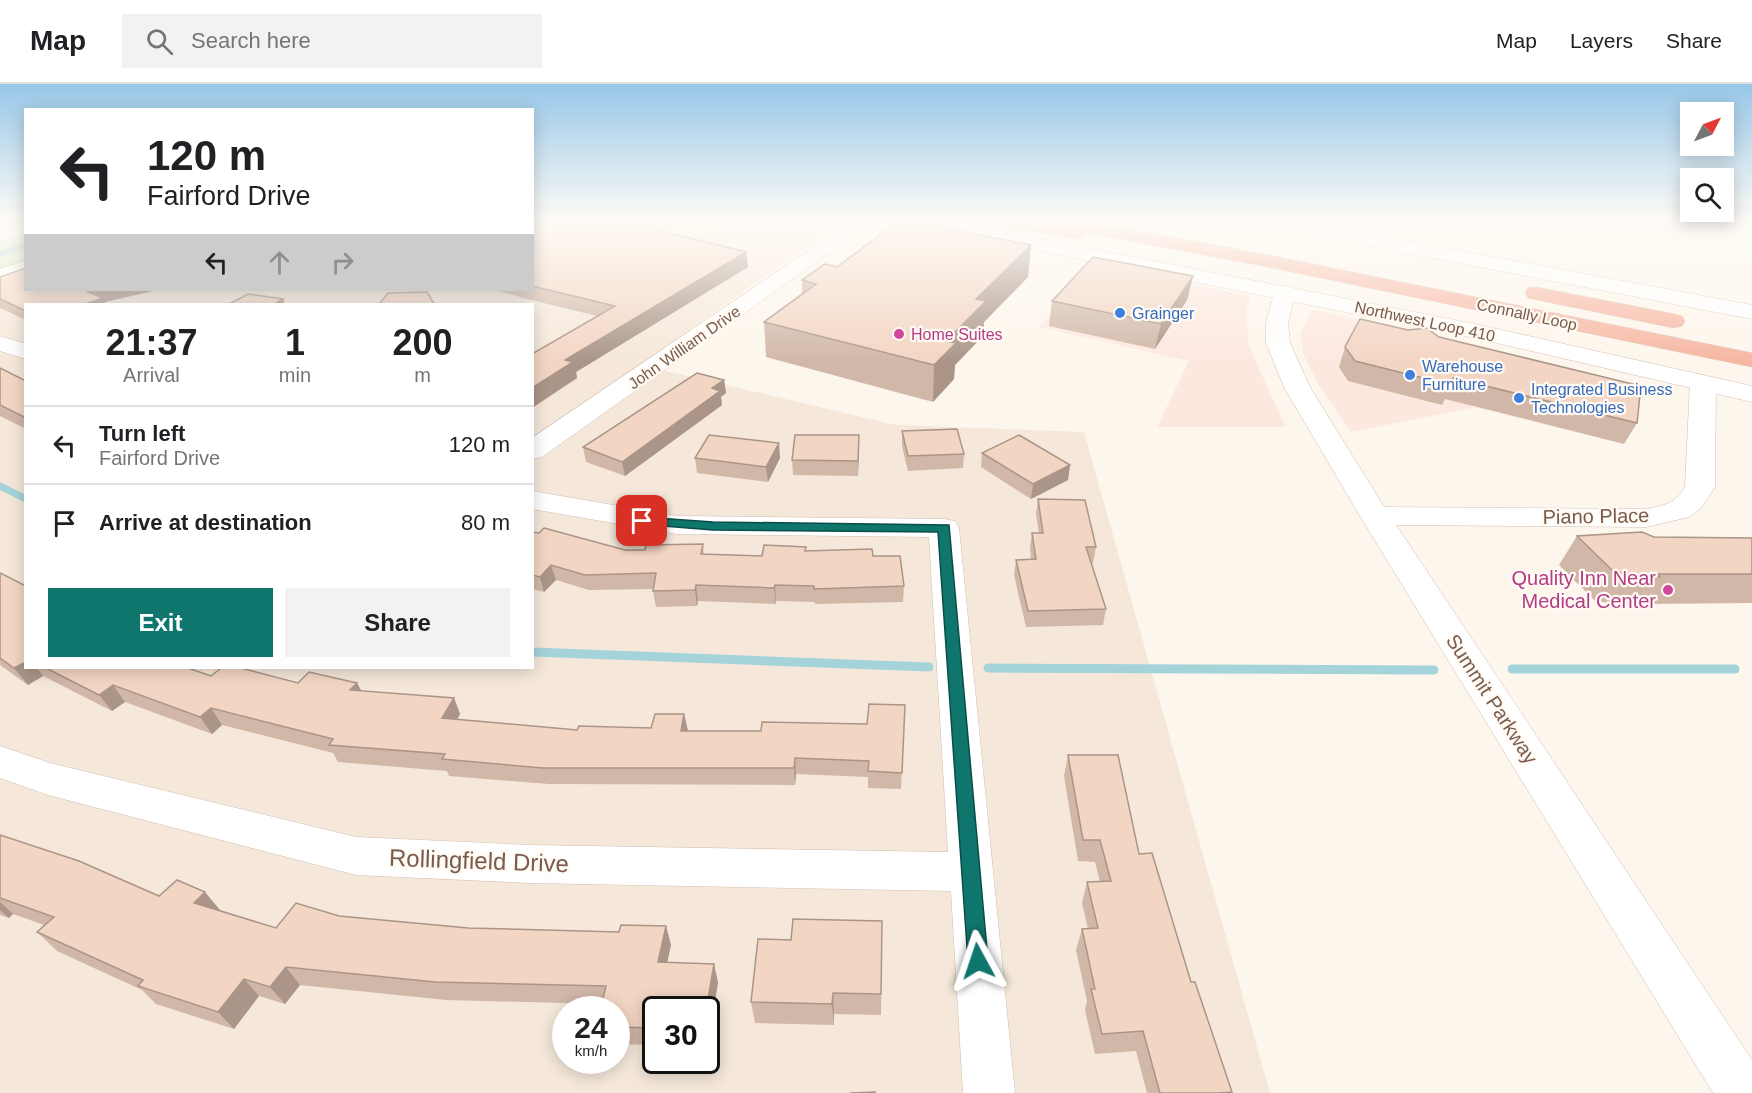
<!DOCTYPE html>
<style>
:root{--surface:#fff;--page:#f2f2f2;--text:#202124;--muted:#757577;--line:#e0e0e0;--accent:#0f766e}
body{margin:0;font-family:Arial,sans-serif;background:var(--page);color:var(--text);height:100vh;display:flex;flex-direction:column;font-size:22px;white-space:nowrap}
*{box-sizing:border-box;margin:0}
p{font-size:20px;color:var(--muted)}
.icon{flex:none;width:33px;height:33px;fill:none;stroke:currentColor;stroke-width:2;stroke-linecap:round;stroke-linejoin:round}
.map{position:relative;flex:1;overflow:hidden}
.sheet{position:absolute;left:24px;top:219px;width:510px;height:366px;display:flex;flex-direction:column;background:var(--surface);border-radius:0px;box-shadow:0 3px 15px #0003}
.sheet>*{flex:none}
.guide{position:absolute;left:24px;top:24px;width:510px;height:183px;border-radius:0px;box-shadow:0 3px 15px #0003;background:#fff;color:var(--text);overflow:hidden}
.needle{width:39px;rotate:49deg}
.controls{position:absolute;left:1680px;top:18px;display:grid;gap:12px}
.controls a{display:grid;place-items:center;width:54px;height:54px;border-radius:0px;background:var(--surface);box-shadow:0 3px 15px #0003;font-size:30px}
.speed{position:absolute;left:552px;top:912px;display:flex;gap:12px;font-size:30px;font-weight:700;text-align:center}
.speed>*{display:grid;place-content:center;width:78px;height:78px;border-radius:50%;background:var(--surface);box-shadow:0 3px 15px #0003;line-height:1}
.speed small{font-size:15px;font-weight:400}
.speed .limit{border:3px solid #111;border-radius:9px;background:#fff;color:#111}
.pin{position:absolute;display:grid;place-items:center;width:51px;height:51px;color:#fff;margin:-26px;border-radius:12px;box-shadow:0 3px 9px #0006}
.me{position:absolute;width:66px;margin:-33px;rotate:355deg;stroke-linejoin:round;filter:drop-shadow(0 0 4px #0008)}
.turn{display:flex;align-items:center;gap:21px;height:126px;padding:0 24px;font-size:27px}
.turn .icon{width:78px;height:78px;stroke-width:2.5}
.turn b{display:block;font-size:42px;line-height:51px}
.lanes{display:flex;align-items:center;height:57px;padding:0 24px;background:#0003;justify-content:center;gap:30px;direction:ltr}
.lanes .off{opacity:.35}
.eta{display:flex;justify-content:space-evenly;align-items:center;height:102px;text-align:center}
.eta b{font-size:36px;font-weight:700;line-height:42px}
.cta{display:flex;gap:12px;margin-top:auto;padding:12px 24px}
.cta a{flex:1;height:69px;border-radius:0px;background:var(--accent);color:#fff;font-size:24px;font-weight:700;line-height:69px;text-align:center}
.cta a+a{background:var(--page);color:var(--text)}
ul{padding:0;list-style:none}
li{display:flex;align-items:center;gap:18px;height:78px;padding:0 24px;border-top:2px solid var(--line)}
li div{flex:1}
li b{display:block;font-size:22px}
li em{font-style:normal}
header{display:flex;align-items:center;gap:36px;box-sizing:border-box;height:84px;padding:0 30px;background:var(--surface);border-bottom:2px solid var(--line)}
header strong{font-size:28px}
nav{display:flex;gap:33px;margin-inline-start:auto;font-size:21px}
.search{width:420px;height:54px;background:var(--page);display:flex;align-items:center;gap:15px;box-sizing:border-box;padding:0 21px;border-radius:0px;color:var(--muted);font-size:22px}
.map>svg:first-child{display:block}
.residential{fill:#f5e8da;fill-rule:evenodd}
.commercial{fill:#fde8e0}
.green{fill:#d8ecc9}
.lines{fill:none;stroke-linecap:round;stroke-linejoin:round}
.stream-far2{stroke:#a5d3da;stroke-width:5}
.stream-far1{stroke:#a5d3da;stroke-width:7}
.stream{stroke:#a5d3da;stroke-width:9}
.minor-casing{stroke:#d1beb0;stroke-width:1}
.secondary-casing{stroke:#d6c0b0;stroke-width:1}
.motorway-casing{stroke:#dad1cd;stroke-width:1}
.minor{fill:#fff;fill-rule:evenodd}
.secondary{fill:#fff;fill-rule:evenodd}
.motorway{fill:#f7b7a3;fill-rule:evenodd}
.wall{fill:#d1b7a8}
.shaded-wall{fill:#aa9588}
.building{fill:#f3d5c3;stroke:#aa9588;stroke-width:1.5}
.route{fill:#0f766e;stroke:#0a4d48;stroke-width:1.5}
.shop-dot{fill:#3f7fe0;stroke:#fffaf3;stroke-width:2}
.hotel-dot{fill:#d1479c;stroke:#fffaf3;stroke-width:2}
.labels{text-anchor:middle;stroke-width:4.5;stroke-linejoin:round;paint-order:stroke}
.far-shop-label{font-size:16px;fill:#366cbe;stroke:#fffaf3;text-anchor:start}
.far-street-label{font-size:16px;fill:#7a5c4d;stroke:#fffaf3}
.far-hotel-label{font-size:16px;fill:#b23c85;stroke:#fffaf3;text-anchor:start}
.street-label{font-size:20px;fill:#7a5c4d;stroke:#fffaf3}
.hotel-label{font-size:20px;fill:#b23c85;stroke:#fffaf3;text-anchor:end}
.near-street-label{font-size:24px;fill:#7a5c4d;stroke:#fffaf3}
</style>
<header>
<strong>Map</strong>
<div class="search"><svg class="icon" aria-label="search" viewBox="0 0 24 24"><circle cx="10" cy="10" r="6"/><path d="M15 15l6 6"/></svg>Search here</div>
<nav><a>Map</a><a>Layers</a><a>Share</a></nav>
</header>
<div class="map">
<svg width="1752" height="1009" viewBox="0 0 1752 1009">
<rect width="100%" height="100%" fill="#fdf6ec"/>
<path class="residential" d="M533 137H743L690 167 773 186 640 281 896 341 1084 348 1270 1009H0V185L25 177 26 206H532ZM26 220H532V584H26ZM566 926H616V976H566ZM656 926H706V976H656Z"/>
<g class="commercial">
<polygon points="743,137 843,137 773,186 690,167"/>
<polygon points="1096,181 1250,212 1246,227 1249,263 1286,343 1157,343 1189,277 1039,243"/>
<polygon points="1312,226 1492,264 1471,324 1351,348 1319,301 1304,272 1300,250"/>
</g>
<polygon class="green" points="25,147 25,177 0,186 0,156"/>
<g class="lines">
<polyline class="stream-far2" points="0,170 26,161"/>
<polyline class="stream-far1" points="0,402 26,415"/>
<g class="stream">
<polyline points="532,568 929,583"/>
<polyline points="988,584 1434,586"/>
<polyline points="1512,585 1735,585"/>
</g>
<defs>
<g id="minor">
<polygon points="852,137 874,137 542,373 532,375 532,354"/>
<polygon points="1330,137 1348,137 1342,153 1328,153 1325,149"/>
<polygon points="26,138 26,150 0,158 0,146"/>
<polygon points="26,177 26,190 0,198 0,185"/>
<path d="M1284 202 1292 203 1295 208 1288 239 1290 259 1311 305 1384 423 1646 425C1663 422 1677 419 1685 403L1690 299 1694 294 1703 291 1712 294 1716 299 1715 403 1701 424 1689 433 1646 443 1396 441 1752 976V1009H1713L1360 432 1285 305 1266 259V239L1276 203Z"/>
<polygon points="0,252 26,260 26,275 0,267"/>
<polygon points="532,407 677,432 944,435 955,437 959,444 1015,1009 963,1009 951,807 529,799 356,791 48,711 0,694 0,662 50,679 356,753 529,761 948,768 929,453 677,450 532,425"/>
</g>
<g id="secondary">
<polygon points="911,137 950,137 1475,240 1752,302 1752,318 1475,254 920,143"/>
<polygon points="1261,137 1301,137 1752,221 1752,235 1270,143"/>
</g>
<g id="motorway">
<polygon points="998,137 1086,137 1273,172 1752,269 1752,283 1273,184 1084,148 1082,153 1075,155 1007,143"/>
<polygon points="1536,203 1674,230 1682,232 1685,237 1682,242 1674,244 1528,214 1525,209 1528,204"/>
</g>
</defs>
<use href="#minor" class="minor-casing"/>
<use href="#secondary" class="secondary-casing"/>
<use href="#motorway" class="motorway-casing"/>
<use href="#minor" class="minor"/>
<use href="#secondary" class="secondary"/>
<use href="#motorway" class="motorway"/>
</g>
<g class="wall">
<polygon points="532,137 627,137 627,139 748,183 576,288 577,294 532,324 597,232 523,214 496,206 532,206"/>
<polygon points="1592,137 1614,137 1612,141"/>
<polygon points="837,183 1028,193 984,238 983,252 955,281 954,295 933,318 766,273 764,238 802,209 802,196"/>
<polygon points="1193,192 1187,216 1155,265 1049,242 1052,217"/>
<polygon points="0,193 26,206 157,206 105,218 26,220 26,236 0,224"/>
<polygon points="1439,253 1637,339 1624,360 1445,315 1442,321 1348,297 1339,283 1345,263"/>
<polygon points="0,284 26,297 26,345 0,332"/>
<polygon points="724,296 726,309 721,313 722,321 625,392 586,378 583,363"/>
<polygon points="902,347 964,370 963,384 908,387 902,362"/>
<polygon points="859,366 858,392 793,391 792,376"/>
<polygon points="982,369 1070,381 1068,396 1031,415 981,383"/>
<polygon points="695,374 780,374 768,398 697,389"/>
<polygon points="1038,415 1096,463 1093,479 1091,479 1106,525 1103,541 1026,543 1014,491 1016,476 1031,475 1030,464 1032,449 1039,449 1036,430"/>
<polygon points="532,448 625,466 645,466 703,460 704,470 762,472 806,463 806,467 873,472 904,502 903,518 815,520 815,518 776,517 776,520 698,517 697,522 656,523 653,507 653,505 589,506 556,496 544,508 532,505"/>
<polygon points="1577,452 1752,454 1752,519 1641,520 1639,523 1595,517 1559,481"/>
<polygon points="0,489 26,584 188,584 211,592 298,599 357,599 361,607 454,614 460,630 457,636 577,646 651,644 684,630 688,647 761,647 867,640 905,621 901,705 868,704 868,693 796,690 795,701 549,700 449,692 447,687 338,678 333,669 222,641 212,650 125,618 112,627 43,592 28,601 0,581"/>
<polygon points="1068,671 1139,770 1191,898 1232,1008 1231,1009 1147,1009 1136,967 1095,970 1085,926 1087,917 1076,866 1082,845 1088,845 1082,819 1087,798 1100,798 1095,778 1078,777 1064,692"/>
<polygon points="0,751 159,812 220,826 276,844 339,832 468,844 619,848 666,842 671,861 667,879 718,898 708,962 706,962 706,926 656,926 656,961 616,960 616,926 602,920 446,916 300,901 285,920 259,912 234,945 156,920 142,906 57,867 37,848 44,841 13,830 9,834 0,831"/>
<polygon points="882,837 881,931 834,930 834,941 755,939 751,918 791,856"/>
</g>
<g class="shaded-wall">
<polygon points="1031,161 1028,193 984,238 983,252 955,281 954,295 933,318 934,281 946,257 976,215"/>
<polygon points="746,168 748,183 576,288 577,294 532,324 532,304 565,276"/>
<polygon points="1193,192 1187,216 1155,265 1161,240"/>
<polygon points="98,206 157,206 105,218 106,220 85,220 88,208"/>
<polygon points="283,215 285,220 274,220"/>
<polygon points="724,296 726,309 721,313 722,321 625,392 622,378 712,304"/>
<polygon points="859,351 859,366 858,392 858,377"/>
<polygon points="779,359 780,374 768,398 766,383"/>
<polygon points="1070,381 1068,396 1031,415 1033,400"/>
<polygon points="551,481 556,496 544,508 540,493"/>
<polygon points="696,501 698,517 697,522 695,506"/>
<polygon points="775,501 776,517 776,520 774,504"/>
<polygon points="26,578 26,584 37,584 43,592 28,601 14,584"/>
<polygon points="357,599 366,615 350,606"/>
<polygon points="113,601 125,618 112,627 99,611"/>
<polygon points="454,614 460,630 449,651 442,634"/>
<polygon points="211,624 222,641 212,650 200,633"/>
<polygon points="684,630 688,647 681,647"/>
<polygon points="795,674 796,690 795,701 794,684"/>
<polygon points="205,808 220,826 210,837 194,819"/>
<polygon points="0,818 13,830 9,834 0,826"/>
<polygon points="666,842 671,861 663,897 658,878"/>
<polygon points="714,880 718,898 708,962 706,956 706,927"/>
<polygon points="286,883 300,901 285,920 270,903"/>
<polygon points="244,895 259,912 234,945 218,928"/>
<polygon points="833,909 834,930 834,941 832,920"/>
</g>
<g class="building">
<polygon points="532,137 622,137 746,168 565,276 573,278 532,304 532,270 615,222 532,202"/>
<polygon points="899,137 908,137 1031,161 976,215 986,217 946,257 956,259 934,281 764,238 816,200 802,196 825,180 837,183"/>
<polygon points="1093,173 1193,192 1161,240 1052,217"/>
<polygon points="26,184 26,206 98,206 88,208 103,214 85,220 26,220 26,227 0,215 0,193"/>
<polygon points="427,208 434,220 379,220 388,209"/>
<polygon points="248,210 283,215 274,220 229,220"/>
<polygon points="1360,235 1408,246 1427,244 1439,253 1641,302 1637,339 1453,294 1451,301 1355,277 1345,263"/>
<polygon points="0,284 26,297 26,334 0,321"/>
<polygon points="697,289 724,296 712,304 720,307 622,378 583,363"/>
<polygon points="957,345 964,370 908,372 902,347"/>
<polygon points="709,351 779,359 766,383 695,374"/>
<polygon points="795,351 859,351 858,377 792,376"/>
<polygon points="1019,351 1070,381 1033,400 982,369"/>
<polygon points="1038,415 1085,416 1096,463 1086,463 1106,525 1028,527 1016,476 1036,475 1032,449 1043,449"/>
<polygon points="544,444 625,466 645,466 646,461 703,460 701,470 762,472 764,461 806,463 805,467 872,465 873,472 900,472 904,502 814,505 814,502 775,501 774,504 696,501 695,506 653,507 656,489 585,491 551,481 540,493 532,491 532,448 539,449"/>
<polygon points="1642,448 1654,453 1752,454 1752,490 1658,490 1660,493 1614,488 1577,452"/>
<polygon points="0,489 26,502 26,578 14,584 0,574"/>
<polygon points="46,584 188,584 211,592 221,584 241,584 298,599 309,588 357,599 350,606 454,614 442,634 577,646 579,642 651,644 655,630 684,630 681,647 761,647 762,638 867,640 869,620 905,621 902,689 868,687 869,677 795,674 794,684 543,684 442,675 445,670 329,661 333,655 211,624 200,633 113,601 99,611"/>
<polygon points="1068,671 1118,671 1139,770 1152,769 1191,898 1195,898 1232,1008 1219,1009 1160,1009 1143,947 1102,950 1091,905 1095,905 1082,845 1098,844 1087,798 1111,797 1100,756 1083,756"/>
<polygon points="0,751 79,777 159,812 177,796 205,808 194,819 276,844 296,819 339,832 468,844 619,848 621,841 666,842 658,878 714,880 706,927 706,926 656,926 656,944 616,943 616,926 600,926 606,902 435,898 286,883 270,903 244,895 218,928 138,902 143,896 37,848 54,833 0,814"/>
<polygon points="793,835 882,837 881,910 833,909 832,920 751,918 758,855 791,856"/>
<polygon points="875,1008 875,1009 850,1009"/>
</g>
<linearGradient id="sky" x2="0" y2="1"><stop stop-color="#97c7e8"/><stop offset="0.49" stop-color="#fefbf6"/><stop offset="1" stop-color="#fefbf6" stop-opacity="0"/></linearGradient>
<rect width="1752" height="278" fill="url(#sky)"/>
<polygon class="route" points="642,433 713,438 949,441 988,877 985,883 978,886 971,883 968,877 938,448 713,446 638,440 636,437"/>
<g class="shop-dot">
<circle cx="1120" cy="229" r="6"/>
<circle cx="1410" cy="291" r="6"/>
<circle cx="1519" cy="314" r="6"/>
</g>
<g class="hotel-dot">
<circle cx="899" cy="250" r="6"/>
<circle cx="1668" cy="506" r="6"/>
</g>
<g class="labels">
<g class="far-shop-label">
<text x="1132" y="235">Grainger</text>
<text x="1422" y="288">Warehouse<tspan x="1422" dy="18">Furniture</tspan></text>
<text x="1531" y="311">Integrated Business<tspan x="1531" dy="18">Technologies</tspan></text>
</g>
<g class="far-street-label">
<text transform="translate(1527 230) rotate(12)" y="6">Connally Loop</text>
<text transform="translate(1425 237) rotate(12)" y="6">Northwest Loop 410</text>
<text transform="translate(684 263) rotate(-35)" y="6">John William Drive</text>
</g>
<g class="far-hotel-label">
<text x="911" y="256">Home Suites</text>
</g>
<g class="street-label">
<text transform="translate(1596 432) rotate(-1)" y="7">Piano Place</text>
<text transform="translate(1492 615) rotate(57)" y="7">Summit Parkway</text>
</g>
<g class="hotel-label">
<text x="1656" y="501">Quality Inn Near<tspan x="1656" dy="23">Medical Center</tspan></text>
</g>
<g class="near-street-label">
<text transform="translate(479 777) rotate(2)" y="8">Rollingfield Drive</text>
</g>
</g>
</svg>
<div class="controls">
<a><svg class="needle" viewBox="-14 -14 28 28"><path d="M0-13l5 13h-10z" fill="#e53935"/><path d="M0 13l5-13h-10z" fill="#757577"/></svg></a>
<a><svg class="icon" aria-label="search" viewBox="0 0 24 24"><circle cx="10" cy="10" r="6"/><path d="M15 15l6 6"/></svg></a>
</div>
<div class="speed"><div>24<small>km/h</small></div><div class="limit">30</div></div>
<div class="pin" style="left:642px;top:437px;background:#d93025"><svg class="icon" aria-label="arrive" viewBox="0 0 24 24"><path d="M6 21V4h12l-3 4 3 4H6"/></svg></div>
<svg class="me" style="left:978px;top:877px" viewBox="-20 -20 40 40"><path d="M0-17L14 15 0 8-14 15z" fill="#0f766e" stroke="#fff" stroke-width="4"/></svg>
<div class="guide">
<div class="turn"><svg class="icon" aria-label="left" viewBox="0 0 24 24"><path d="M17 20v-9H6M10 6l-5 5 5 5"/></svg><div><b>120 m</b>Fairford Drive</div></div>
<div class="lanes"><svg class="icon" aria-label="left" viewBox="0 0 24 24"><path d="M17 20v-9H6M10 6l-5 5 5 5"/></svg><svg class="icon off" aria-label="ahead" viewBox="0 0 24 24"><path d="M12 20V5M6 11l6-6 6 6"/></svg><svg class="icon off" aria-label="right" viewBox="0 0 24 24"><path d="M7 20v-9h11M14 6l5 5-5 5"/></svg></div>
</div>
<section class="sheet">
<div class="eta">
<div><b>21:37</b><p>Arrival</p></div>
<div><b>1</b><p>min</p></div>
<div><b>200</b><p>m</p></div>
</div>
<ul>
<li><svg class="icon" aria-label="left" viewBox="0 0 24 24"><path d="M17 20v-9H6M10 6l-5 5 5 5"/></svg><div><b>Turn left</b><p>Fairford Drive</p></div><em>120 m</em></li>
<li><svg class="icon" aria-label="arrive" viewBox="0 0 24 24"><path d="M6 21V4h12l-3 4 3 4H6"/></svg><div><b>Arrive at destination</b></div><em>80 m</em></li>
</ul>
<div class="cta"><a>Exit</a><a>Share</a></div>
</section>
</div>
